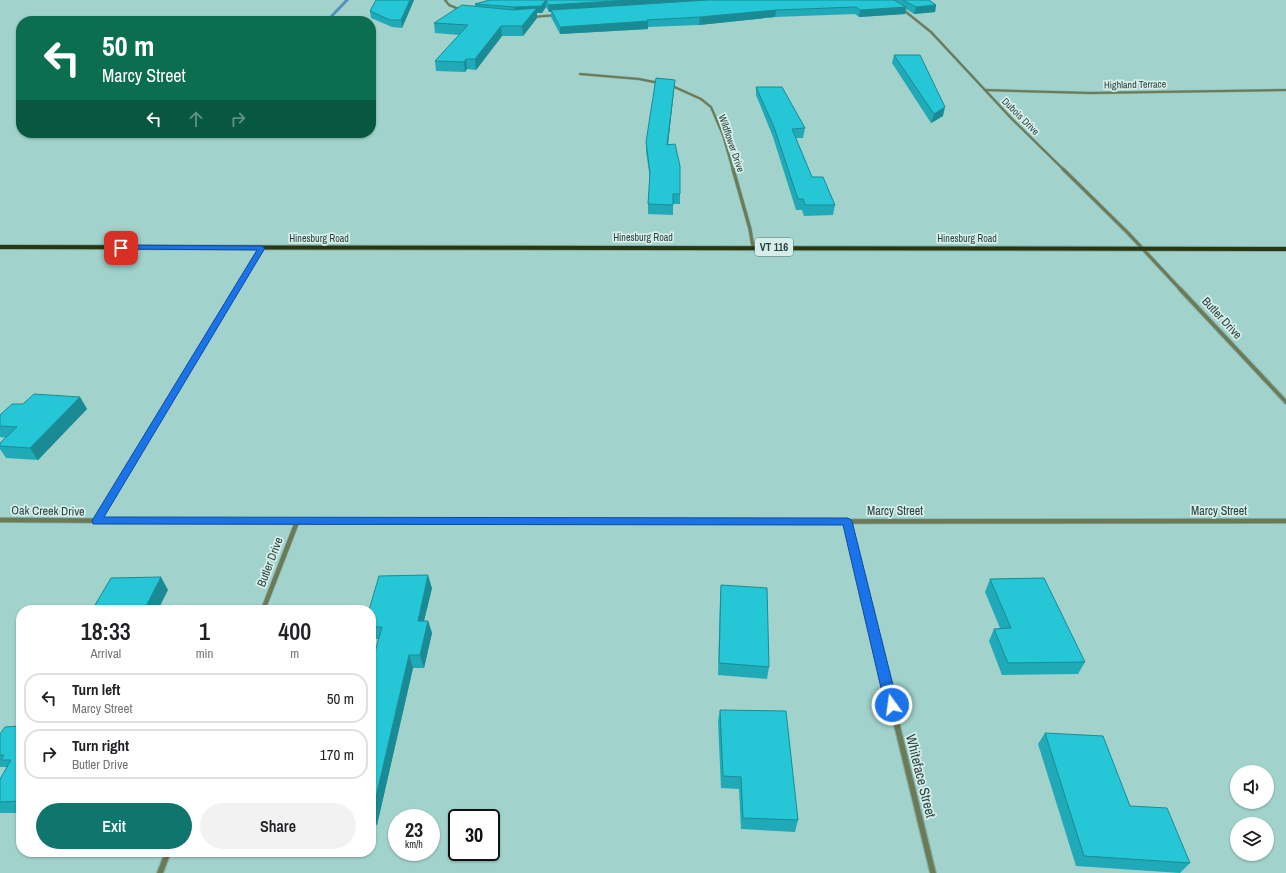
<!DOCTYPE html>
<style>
:root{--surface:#fff;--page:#f2f2f2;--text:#202124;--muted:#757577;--line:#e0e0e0;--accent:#0f766e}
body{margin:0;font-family:"Archivo Narrow",sans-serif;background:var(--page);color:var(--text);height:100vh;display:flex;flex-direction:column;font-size:15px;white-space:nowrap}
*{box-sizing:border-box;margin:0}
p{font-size:13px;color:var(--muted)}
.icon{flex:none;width:22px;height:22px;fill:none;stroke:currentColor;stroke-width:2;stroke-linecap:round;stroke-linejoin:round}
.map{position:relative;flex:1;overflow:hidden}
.panel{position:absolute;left:16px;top:605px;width:360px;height:252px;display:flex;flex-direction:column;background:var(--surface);border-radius:16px;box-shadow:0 1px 3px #0004}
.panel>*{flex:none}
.guide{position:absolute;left:16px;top:16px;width:360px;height:122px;border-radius:16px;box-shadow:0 1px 3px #0004;background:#0b6e4f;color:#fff;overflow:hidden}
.controls{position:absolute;left:1230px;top:765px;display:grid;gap:8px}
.controls a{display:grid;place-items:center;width:44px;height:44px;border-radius:50%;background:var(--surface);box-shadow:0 1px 3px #0004;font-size:20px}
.speed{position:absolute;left:388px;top:809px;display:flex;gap:8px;font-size:20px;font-weight:700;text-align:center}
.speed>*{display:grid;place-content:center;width:52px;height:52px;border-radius:50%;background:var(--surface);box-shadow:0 1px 3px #0004;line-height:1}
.speed small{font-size:10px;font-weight:400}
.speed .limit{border:2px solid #111;border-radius:6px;background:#fff;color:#111}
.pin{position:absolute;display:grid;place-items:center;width:34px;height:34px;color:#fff;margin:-17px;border-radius:8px;box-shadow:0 2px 6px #0006}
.me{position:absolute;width:44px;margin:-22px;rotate:346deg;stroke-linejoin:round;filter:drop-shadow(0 0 3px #0008)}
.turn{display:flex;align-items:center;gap:14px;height:84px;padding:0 20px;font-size:18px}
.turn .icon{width:52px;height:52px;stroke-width:2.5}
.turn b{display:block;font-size:28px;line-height:34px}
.lanes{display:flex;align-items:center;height:38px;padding:0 20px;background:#0003;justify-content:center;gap:20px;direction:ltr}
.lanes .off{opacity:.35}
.eta{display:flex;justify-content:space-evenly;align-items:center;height:68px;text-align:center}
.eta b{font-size:24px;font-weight:600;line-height:28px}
.primary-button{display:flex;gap:8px;margin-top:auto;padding:8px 20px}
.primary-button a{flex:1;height:46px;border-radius:24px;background:var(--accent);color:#fff;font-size:16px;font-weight:600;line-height:46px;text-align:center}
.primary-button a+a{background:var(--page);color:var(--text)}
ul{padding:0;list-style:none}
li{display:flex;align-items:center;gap:12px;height:50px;margin:0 8px 6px;padding:0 12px;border:2px solid var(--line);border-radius:16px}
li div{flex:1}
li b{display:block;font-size:15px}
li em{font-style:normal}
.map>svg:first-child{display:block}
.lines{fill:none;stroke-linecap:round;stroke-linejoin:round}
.stream{fill:#5290bd;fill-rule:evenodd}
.street-far4-casing{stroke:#85b0aa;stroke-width:3}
.street-far3-casing{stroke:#85b0aa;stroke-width:4.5}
.street-far2-casing{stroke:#85b0aa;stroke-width:5.5}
.street-far1-casing{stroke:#85b0aa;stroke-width:6}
.street-casing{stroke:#85b0aa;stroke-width:8}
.primary-casing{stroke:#85b0aa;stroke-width:2}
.street-far4{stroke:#6c7a56;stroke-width:2}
.street-far3{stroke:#6c7a56;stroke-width:3}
.street-far2{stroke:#6c7a56;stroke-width:3.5}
.street-far1{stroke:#6c7a56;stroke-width:4.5}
.street{stroke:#6c7a56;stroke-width:5.5}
.primary{fill:#29360f;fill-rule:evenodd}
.wall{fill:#20aab7}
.shaded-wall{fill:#1a8b95}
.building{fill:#25c6d5;stroke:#1a8b95}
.route{fill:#1a73e8;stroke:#114b97}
.labels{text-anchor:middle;stroke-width:3.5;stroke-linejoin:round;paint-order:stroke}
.far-street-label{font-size:10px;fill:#2c413e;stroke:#d5eeea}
.shield{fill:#d5eeea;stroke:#5f7572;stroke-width:1}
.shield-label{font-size:11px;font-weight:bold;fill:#2c413e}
.street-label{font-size:12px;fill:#2c413e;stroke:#d5eeea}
.near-street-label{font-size:14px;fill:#2c413e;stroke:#d5eeea}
</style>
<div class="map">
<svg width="1286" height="873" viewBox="0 0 1286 873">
<rect width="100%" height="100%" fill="#a1d3cc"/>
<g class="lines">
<polygon class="stream" points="345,0 349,0 329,21 325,21"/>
<defs>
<g id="street-far4">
<polyline points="445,0 449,5 461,10"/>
<polyline points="901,8 931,32 1012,119 1064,170"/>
<polyline points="533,17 557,15"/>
<polyline points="580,74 639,79 659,83"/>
<polyline points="670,85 701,99 711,107 723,135 733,170"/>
<polyline points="985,90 1090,93 1286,90"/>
</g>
<g id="street-far3">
<polyline points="733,169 750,229 753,247"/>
<polyline points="1063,169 1128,233 1181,290"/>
<polyline points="236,290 261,248"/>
</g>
<g id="street-far2">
<polyline points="1180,289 1286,402"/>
<polyline points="145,441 236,289"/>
</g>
<g id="street-far1">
<polyline points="0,520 297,522 1286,521"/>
<polyline points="97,521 145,440"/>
<polyline points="847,521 874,632"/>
<polyline points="263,610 297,522"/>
</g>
<g id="street">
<polyline points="874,631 933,873"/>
<polyline points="160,873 168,852"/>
</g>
<polygon id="primary" points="0,245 1286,247 1286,251 0,249"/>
</defs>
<use href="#street-far4" class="street-far4-casing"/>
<use href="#street-far3" class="street-far3-casing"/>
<use href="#street-far2" class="street-far2-casing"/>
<use href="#street-far1" class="street-far1-casing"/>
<use href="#street" class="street-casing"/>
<use href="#primary" class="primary-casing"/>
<use href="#street-far4" class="street-far4"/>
<use href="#street-far3" class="street-far3"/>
<use href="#street-far2" class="street-far2"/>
<use href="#street-far1" class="street-far1"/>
<use href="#street" class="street"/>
<use href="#primary" class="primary"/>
</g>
<g class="wall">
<polygon points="414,0 402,28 392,27 371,18 370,11"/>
<polygon points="490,0 929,0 936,5 935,12 914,14 906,9 905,14 859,17 855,14 775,17 699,25 648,27 648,29 560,34 551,17 551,12 549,12 546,7 542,13 537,13 537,18 523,36 502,36 476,70 467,69 465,72 436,71 435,61 459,35 435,33 434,23 475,6 475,4"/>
<polygon points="894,55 943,116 931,123 892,63"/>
<polygon points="675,80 674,89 668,144 680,194 680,204 673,204 673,215 648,214 648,204 650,179 646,151 646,142"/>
<polygon points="756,87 805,128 803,138 796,138 812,177 835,205 833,215 804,216 802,210 796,210 773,137 756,95"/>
<polygon points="80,397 87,409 38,460 6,458 0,449 0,443 6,438 0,437 0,415 23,404"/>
<polygon points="990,579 1085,662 1078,674 1002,675 989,641 994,629 1000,628 985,592"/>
<polygon points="721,585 769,667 767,679 718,675 720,597"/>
<polygon points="432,588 424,621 428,621 432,633 424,668 413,668 377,825 371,825 371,666 379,639 371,639 371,610"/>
<polygon points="720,710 798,820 795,832 741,829 739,789 721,788 718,721"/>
<polygon points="21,726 21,813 0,813 0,779 7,767 0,767 0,734"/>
<polygon points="1045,733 1130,806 1190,863 1180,873 1076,866 1038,744"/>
</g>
<g class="shaded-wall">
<polygon points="410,0 414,0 402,28 401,20"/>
<polygon points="546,0 546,7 542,13 537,13 537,18 523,36 522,26 515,14 514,7"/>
<polygon points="631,0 738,0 551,10 551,12 549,12 548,5"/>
<polygon points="936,5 935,12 914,14 916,7"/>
<polygon points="906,7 905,14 859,17 860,10"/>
<polygon points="776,10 775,17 699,25 700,17"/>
<polygon points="648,21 648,29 560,34 560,27"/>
<polygon points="501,26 502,36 476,70 475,59"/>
<polygon points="466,59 467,69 465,72 464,62"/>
<polygon points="675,80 674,89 667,154 667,145"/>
<polygon points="945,107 943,116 931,123 934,114"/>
<polygon points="80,397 87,409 38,460 30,448"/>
<polygon points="428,575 432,588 421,633 418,621"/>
<polygon points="161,577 168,590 158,610 144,610"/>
<polygon points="428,621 432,633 424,668 420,655"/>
<polygon points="409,655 413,668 377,825 372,814"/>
</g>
<g class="building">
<polygon points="376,0 410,0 401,20 390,20 370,11"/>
<polygon points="490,0 631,0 548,5 546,0 541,6 514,7 475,4"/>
<polygon points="708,0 894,0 906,7 860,10 856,7 776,10 700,17 647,20 648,21 560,27 551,10"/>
<polygon points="903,0 929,0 936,5 916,7"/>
<polygon points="462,5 514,10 537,8 522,26 501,26 475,59 466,59 464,62 435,61 468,25 434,23"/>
<polygon points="894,55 920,55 945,107 934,114"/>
<polygon points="656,78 675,80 667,145 675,144 680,166 680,194 673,194 673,205 648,204 650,173 646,142"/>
<polygon points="756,87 782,87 805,128 792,129 812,177 823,177 835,205 805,205 803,199 798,199 774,127"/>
<polygon points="34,394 80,397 30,448 0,446 0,443 17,427 0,426 0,415 12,404 23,404"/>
<polygon points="428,575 418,621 428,621 420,655 409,655 372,814 371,814 371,666 382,627 371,627 371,610 369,610 379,576"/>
<polygon points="161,577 144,610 92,610 111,578"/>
<polygon points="1044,578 1085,662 1008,663 994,629 1011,628 990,579"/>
<polygon points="721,585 767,588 769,667 719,663"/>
<polygon points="720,710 786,711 798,820 743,818 741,777 723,776"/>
<polygon points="21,726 21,801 0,802 0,779 11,760 1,760 4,755 0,755 0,734 5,727"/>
<polygon points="1045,733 1103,736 1130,806 1167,808 1190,863 1084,856"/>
</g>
<polygon class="route" points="121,245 261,246 265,248 104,517 847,518 850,519 852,521 898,705 896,709 892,711 887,709 885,705 843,525 93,524 92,521 93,519 257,250 119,249 119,246"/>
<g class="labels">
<g class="far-street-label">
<text transform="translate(1135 84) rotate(-1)" y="4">Highland Terrace</text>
<text transform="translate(1021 116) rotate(45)" y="4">Dubois Drive</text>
<text transform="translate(732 143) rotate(71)" y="4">Wildflower Drive</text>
<text x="643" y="241">Hinesburg Road</text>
<text x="319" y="242">Hinesburg Road</text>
<text x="967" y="242">Hinesburg Road</text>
</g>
<rect class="shield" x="755" y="238" width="38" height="18" rx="3"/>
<g class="shield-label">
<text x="774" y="251">VT 116</text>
</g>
<g class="street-label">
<text transform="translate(1222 318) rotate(47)" y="4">Butler Drive</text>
<text transform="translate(48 511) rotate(1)" y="4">Oak Creek Drive</text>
<text x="895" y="515">Marcy Street</text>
<text x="1219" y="515">Marcy Street</text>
<text transform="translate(270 562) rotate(-69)" y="4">Butler Drive</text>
</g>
<g class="near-street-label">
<text transform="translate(921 776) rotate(76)" y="5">Whiteface Street</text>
</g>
</g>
</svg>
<div class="controls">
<a><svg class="icon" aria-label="sound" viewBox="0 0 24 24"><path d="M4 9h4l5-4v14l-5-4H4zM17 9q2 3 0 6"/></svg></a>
<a><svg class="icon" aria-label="layers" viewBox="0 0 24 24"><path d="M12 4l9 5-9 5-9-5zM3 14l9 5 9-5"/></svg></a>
</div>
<div class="speed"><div>23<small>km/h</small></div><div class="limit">30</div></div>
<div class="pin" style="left:121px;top:248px;background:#d93025"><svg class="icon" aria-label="arrive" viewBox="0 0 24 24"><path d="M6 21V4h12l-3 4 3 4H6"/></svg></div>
<svg class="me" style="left:892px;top:705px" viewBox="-20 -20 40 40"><circle r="17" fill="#1a73e8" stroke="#fff" stroke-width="3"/><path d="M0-11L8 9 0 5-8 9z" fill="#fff"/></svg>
<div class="guide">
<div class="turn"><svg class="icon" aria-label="left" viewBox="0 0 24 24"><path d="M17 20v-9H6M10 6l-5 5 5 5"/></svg><div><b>50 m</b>Marcy Street</div></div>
<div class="lanes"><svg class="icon" aria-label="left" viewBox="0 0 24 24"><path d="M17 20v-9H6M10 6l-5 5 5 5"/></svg><svg class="icon off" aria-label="ahead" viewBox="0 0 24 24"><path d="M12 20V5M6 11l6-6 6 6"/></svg><svg class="icon off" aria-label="right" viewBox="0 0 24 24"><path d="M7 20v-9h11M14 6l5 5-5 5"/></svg></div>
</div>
<section class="panel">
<div class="eta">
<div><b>18:33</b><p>Arrival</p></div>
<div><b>1</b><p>min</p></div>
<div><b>400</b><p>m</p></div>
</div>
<ul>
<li><svg class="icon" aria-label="left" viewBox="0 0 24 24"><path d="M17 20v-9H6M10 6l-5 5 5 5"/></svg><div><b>Turn left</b><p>Marcy Street</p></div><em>50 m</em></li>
<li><svg class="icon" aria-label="right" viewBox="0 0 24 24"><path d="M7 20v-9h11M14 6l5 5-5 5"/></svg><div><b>Turn right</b><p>Butler Drive</p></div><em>170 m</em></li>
</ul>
<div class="primary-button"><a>Exit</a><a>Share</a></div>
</section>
</div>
